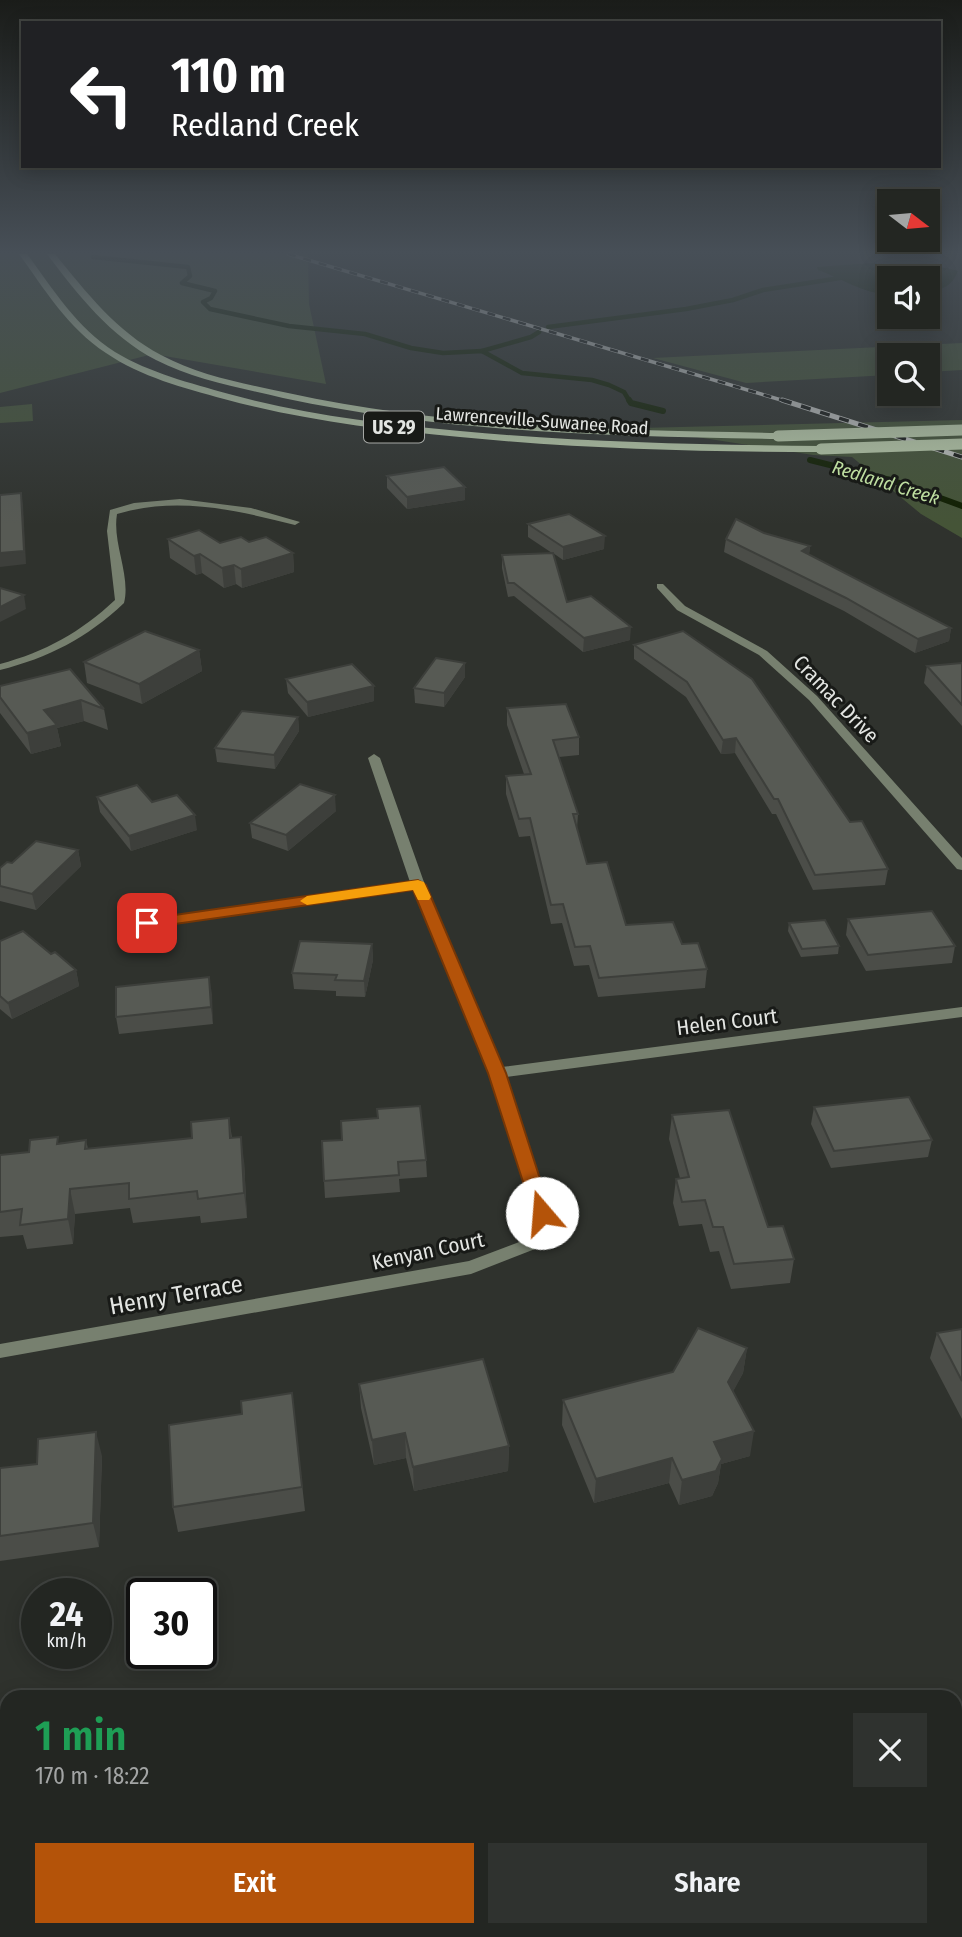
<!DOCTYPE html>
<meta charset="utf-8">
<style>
:root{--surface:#232622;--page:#2f322f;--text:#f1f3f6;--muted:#a3a5a5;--line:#404340;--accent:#b45309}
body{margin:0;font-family:"Fira Sans Condensed",sans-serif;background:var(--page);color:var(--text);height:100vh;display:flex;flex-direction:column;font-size:26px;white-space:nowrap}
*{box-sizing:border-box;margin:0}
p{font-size:23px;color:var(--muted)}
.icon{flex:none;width:38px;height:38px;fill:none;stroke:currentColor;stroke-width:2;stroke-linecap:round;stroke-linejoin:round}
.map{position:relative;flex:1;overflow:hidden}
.drawer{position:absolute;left:0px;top:1690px;width:962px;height:247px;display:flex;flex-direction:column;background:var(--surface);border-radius:21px 21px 0 0;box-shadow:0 4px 18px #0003,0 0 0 2px var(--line)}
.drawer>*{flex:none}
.hud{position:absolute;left:21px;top:21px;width:920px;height:147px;border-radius:0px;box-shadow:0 4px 18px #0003,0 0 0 2px var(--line);background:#202124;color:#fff;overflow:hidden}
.needle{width:46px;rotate:106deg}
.fabs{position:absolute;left:877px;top:189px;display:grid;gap:14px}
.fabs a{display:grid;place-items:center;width:63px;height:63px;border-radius:0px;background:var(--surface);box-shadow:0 4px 18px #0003,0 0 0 2px var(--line);font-size:35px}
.speed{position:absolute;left:21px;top:1578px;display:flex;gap:14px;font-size:35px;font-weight:700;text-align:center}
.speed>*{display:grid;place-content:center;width:91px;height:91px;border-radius:50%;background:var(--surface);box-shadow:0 4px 18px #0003,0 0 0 2px var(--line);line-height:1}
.speed small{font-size:18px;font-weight:400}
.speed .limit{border:4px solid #111;border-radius:10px;background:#fff;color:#111}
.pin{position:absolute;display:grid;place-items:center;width:60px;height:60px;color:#fff;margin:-30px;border-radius:14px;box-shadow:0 4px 10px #0006}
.me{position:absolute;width:77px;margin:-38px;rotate:342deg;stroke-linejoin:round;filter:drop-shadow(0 0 5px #0008)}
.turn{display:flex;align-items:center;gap:24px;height:147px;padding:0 35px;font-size:32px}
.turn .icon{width:91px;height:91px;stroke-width:2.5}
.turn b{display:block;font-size:49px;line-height:60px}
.round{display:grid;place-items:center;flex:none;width:74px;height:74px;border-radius:0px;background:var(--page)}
.overview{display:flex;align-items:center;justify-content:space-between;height:119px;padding:0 35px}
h1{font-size:42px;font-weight:600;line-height:52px;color:#1e9e55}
.primary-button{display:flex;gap:14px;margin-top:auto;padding:14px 35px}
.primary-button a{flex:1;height:80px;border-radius:0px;background:var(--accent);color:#fff;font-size:28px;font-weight:600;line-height:80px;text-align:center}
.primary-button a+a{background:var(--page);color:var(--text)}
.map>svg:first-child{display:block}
.green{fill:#455437}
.water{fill:#101f00}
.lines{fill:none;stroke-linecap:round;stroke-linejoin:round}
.stream-far1{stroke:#101f00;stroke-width:4.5}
.stream{stroke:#101f00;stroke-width:6}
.street{fill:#77806f;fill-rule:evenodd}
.primary{fill:#bdcfac;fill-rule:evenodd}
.rail-far1-casing{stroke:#c1c3c0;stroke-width:3.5}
.rail-casing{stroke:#c1c3c0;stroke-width:5}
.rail-far1{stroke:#181a17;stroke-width:2.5;stroke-dasharray:8;stroke-linecap:butt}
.rail{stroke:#181a17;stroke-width:3.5;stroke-dasharray:10;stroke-linecap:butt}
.primary-bridge{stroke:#bdcfac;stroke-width:11}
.wall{fill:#4b4d48}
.shaded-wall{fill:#3d3f3b}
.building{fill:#575a54;stroke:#3d3f3b;stroke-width:2}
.route{fill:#b45309;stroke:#753606;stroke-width:2}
.slow{fill:#f59e0b}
.labels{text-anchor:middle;stroke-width:6;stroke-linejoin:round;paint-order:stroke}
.far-street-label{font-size:18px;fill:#e3e5e2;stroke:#181a17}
.shield{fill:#181a17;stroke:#a6a8a5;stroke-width:2}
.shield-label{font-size:19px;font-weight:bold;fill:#e3e5e2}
.far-water-label{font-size:19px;font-style:italic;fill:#bedea0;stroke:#181a17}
.street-label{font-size:21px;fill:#e3e5e2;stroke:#181a17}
.near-street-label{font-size:24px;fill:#e3e5e2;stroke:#181a17}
</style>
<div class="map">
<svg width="962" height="1937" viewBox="0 0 962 1937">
<rect width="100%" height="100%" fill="#2f322d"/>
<g class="green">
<polygon points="0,254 308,254 309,304 326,384 153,354 0,393"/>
<polygon points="962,343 962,370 928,372 928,355 889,355 889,375 746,383 653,358"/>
<polygon points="32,404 33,421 0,423 0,407"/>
<polygon points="962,420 962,538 921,514 852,457 813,455 639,428"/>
</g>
<path class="water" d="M872 263 946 268 958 271C952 286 943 290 928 291V278H889V294C863 294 841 278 818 270L817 267Z"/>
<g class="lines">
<g class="stream-far1">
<polyline points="93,257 188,267 190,276 182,283 215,291 211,298 203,302 210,309 289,326 365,334 411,348 443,353 482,351 522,373 592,380 609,385 624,392 630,402"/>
<polyline points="548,327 686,309 733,300 763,290 840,278"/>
<polyline points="482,351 531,337 539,332"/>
</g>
<g class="stream">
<polyline points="629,400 631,403 663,411"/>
<polyline points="810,460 894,481 962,506"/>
</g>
<g class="street">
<path d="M180 499 251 508 300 522 295 525C236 510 177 496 117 514 112 543 131 575 124 603 87 638 48 658 0 670V664C45 652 81 632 115 600L107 531 110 510 134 503Z"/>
<polygon points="657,584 663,584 685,606 767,651 817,696 962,858 962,870 957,869 809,700 759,655 677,610 657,588"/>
<polygon points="374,754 380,758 425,885 502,1067 962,1007 962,1017 506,1077 550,1213 535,1249 471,1274 0,1358 0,1344 469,1261 522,1241 534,1213 489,1073 413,890 147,927 140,923 147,919 410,882 368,758"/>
</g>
<g class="primary">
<path d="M19 254H27C53 289 77 328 115 352 150 373 190 383 229 394 305 415 382 424 460 431 580 442 700 445 821 446L826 449 821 452C701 452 580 449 460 437 381 430 301 420 224 399 184 388 141 377 106 353 68 328 45 290 19 254Z"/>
<path d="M47 254H55C86 292 117 332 161 355 200 376 246 384 288 393 449 428 614 430 778 433L783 436 778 439C612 436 446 433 283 398 241 388 195 380 156 360 111 337 77 294 47 254Z"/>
</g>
<defs>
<polyline id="rail-far1" points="288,254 788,402"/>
<polyline id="rail" points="782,400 962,457"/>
</defs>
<use href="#rail-far1" class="rail-far1-casing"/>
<use href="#rail" class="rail-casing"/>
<use href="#rail-far1" class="rail-far1"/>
<use href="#rail" class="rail"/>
<g class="primary-bridge">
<polyline points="778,436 962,430"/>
<polyline points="821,449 962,444"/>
</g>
</g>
<g class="wall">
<polygon points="387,476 465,487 465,500 407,509 387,488"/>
<polygon points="528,524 604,549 563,560 553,553 567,602 630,640 583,652 514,596 508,597 502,568 502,555 552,553 528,537"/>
<polygon points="764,533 810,546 809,555 951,628 949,641 915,653 844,611 724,552 726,539"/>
<polygon points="168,539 220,543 249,542 293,553 294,572 242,588 236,584 224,588 202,573 196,575 170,558"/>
<polygon points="683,631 850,822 888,869 885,885 813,890 776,814 772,814 735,753 721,754 686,697 634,659 634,645"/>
<polygon points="199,650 202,671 142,704 87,683 84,662"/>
<polygon points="465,663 465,677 444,707 415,703 414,688"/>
<polygon points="962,663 962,726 924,683 927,666"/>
<polygon points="70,669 104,709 108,730 84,721 57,728 61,746 31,754 0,713 0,686"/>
<polygon points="286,679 374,686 374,701 308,717 288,693"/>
<polygon points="507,708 579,737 579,755 559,757 578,814 577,829 587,864 626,925 682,944 707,969 705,988 598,997 589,965 574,966 562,923 551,924 530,836 519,837 506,794 506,776 524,774 507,725"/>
<polygon points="298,717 299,731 275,769 217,762 215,748"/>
<polygon points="97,797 197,830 131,851 100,812"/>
<polygon points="336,811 288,851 252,838 250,823"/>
<polygon points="78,850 81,866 36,910 0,901 0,868 12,863"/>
<polygon points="848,919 955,946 952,963 866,971 846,935"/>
<polygon points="789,923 839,946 838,954 801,957 788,931"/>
<polygon points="0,941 51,954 76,970 79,986 12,1019 0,1009"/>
<polygon points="372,944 373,960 365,997 336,996 336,991 294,989 292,973"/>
<polygon points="209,977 213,1024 119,1034 116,1017"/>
<polygon points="814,1107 932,1140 928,1157 831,1168 811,1124"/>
<polygon points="377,1109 426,1160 427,1177 399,1179 400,1192 325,1198 324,1181 342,1140 378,1118"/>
<polygon points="672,1115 794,1259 790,1283 731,1289 719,1251 710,1252 702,1224 679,1226 673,1203 676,1179 680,1178 669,1139"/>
<polygon points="229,1118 232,1138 244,1161 247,1218 201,1223 200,1216 133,1223 130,1208 75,1214 73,1244 27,1249 23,1235 0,1237 0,1155 29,1152 59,1143 86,1140 88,1149 192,1138"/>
<polygon points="962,1329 962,1419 930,1358 937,1333"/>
<polygon points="747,1348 743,1373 733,1391 750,1456 721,1464 718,1483 712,1496 679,1505 669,1483 594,1503 562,1425 563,1400 673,1372"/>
<polygon points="359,1384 509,1446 508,1471 414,1491 406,1458 374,1465 361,1408"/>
<polygon points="292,1393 305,1511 178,1532 173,1507 242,1414"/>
<polygon points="102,1456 99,1547 0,1561 0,1468"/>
</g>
<g class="shaded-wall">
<polygon points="465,487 465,500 407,509 407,497"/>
<polygon points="21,493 23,505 26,564 0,567 0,553"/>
<polygon points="605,536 604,549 563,560 563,547"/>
<polygon points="810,546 808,559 802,551"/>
<polygon points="293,553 294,572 242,588 241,569"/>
<polygon points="200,554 202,573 196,575 194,556"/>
<polygon points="234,565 236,584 224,588 222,568"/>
<polygon points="24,595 26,609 0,622 0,607"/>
<polygon points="631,627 630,640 583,652 584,638"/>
<polygon points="951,628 949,641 915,653 918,639"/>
<polygon points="199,650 202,671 142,704 139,684"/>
<polygon points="465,663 465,677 444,707 444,693"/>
<polygon points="374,686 374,701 308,717 307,702"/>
<polygon points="81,700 84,721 57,728 61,746 31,754 27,733 44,710"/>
<polygon points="298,717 299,731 275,769 274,755"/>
<polygon points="736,738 735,753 721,754 723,740"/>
<polygon points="335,795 336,811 288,851 286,835"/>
<polygon points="195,815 197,830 131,851 129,836"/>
<polygon points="78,850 81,866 36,910 32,894"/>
<polygon points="372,944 373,960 365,997 364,981"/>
<polygon points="76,970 79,986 12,1019 8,1003"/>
<polygon points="209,977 212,994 213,1024 211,1007"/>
<polygon points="241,1137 244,1161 247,1218 244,1193"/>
<polygon points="70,1189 75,1214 73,1244 68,1219"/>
<polygon points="747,1348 743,1373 725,1407 728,1382"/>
<polygon points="754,1431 750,1456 721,1464 718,1483 712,1496 679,1505 682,1480 714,1442"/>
<polygon points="96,1432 102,1456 99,1547 93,1523"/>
<polygon points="405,1433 406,1458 374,1465 372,1440"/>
<polygon points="509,1446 508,1471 414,1491 413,1467"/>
<polygon points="672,1458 669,1483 594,1503 596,1479"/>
<polygon points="962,1869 962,1876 956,1878 956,1871"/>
<rect x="86" y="1930" width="8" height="7"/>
</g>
<g class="building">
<polygon points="444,467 465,487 407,497 387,476"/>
<polygon points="21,493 24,551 0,553 0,495"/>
<polygon points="569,514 605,536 563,547 528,524"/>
<polygon points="736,519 764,533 810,546 802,551 951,628 918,639 846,598 726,539"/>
<polygon points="199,530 220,543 241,537 249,542 266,537 293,553 241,569 234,565 222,568 200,554 194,556 168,539"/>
<polygon points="553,553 567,602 591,596 631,627 584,638 514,583 508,583 502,555"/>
<polygon points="0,588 24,595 0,607"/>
<polygon points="145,631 199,650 139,684 84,662"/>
<polygon points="683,631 752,679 850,822 862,821 888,869 815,875 778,799 774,799 736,738 723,740 687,682 634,645"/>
<polygon points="436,658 465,663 444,693 414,688"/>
<polygon points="962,663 962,705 927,666"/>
<polygon points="352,664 374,686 307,702 286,679"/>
<polygon points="70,669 104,709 81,700 44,710 57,725 27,733 0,697 0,686"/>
<polygon points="566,704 579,737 553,740 578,814 573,814 587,864 607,862 626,925 673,922 682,944 698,943 707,969 599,978 590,946 575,947 563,904 551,905 530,818 519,819 506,776 531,774 507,708"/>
<polygon points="242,711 298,717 274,755 215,748"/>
<polygon points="300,784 335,795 286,835 250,823"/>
<polygon points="137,785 152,802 177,795 195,815 129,836 97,797"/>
<polygon points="36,841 78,850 32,894 0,886 0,868 7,862 12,863"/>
<polygon points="932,911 955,946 868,955 848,919"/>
<polygon points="825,920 839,946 802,949 789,923"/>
<polygon points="23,931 51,954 55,952 76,970 8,1003 0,996 0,941"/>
<polygon points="300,941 372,944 364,981 335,980 337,975 292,973"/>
<polygon points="209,977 211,1007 116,1017 116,987"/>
<polygon points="909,1097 932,1140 834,1151 814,1107"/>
<polygon points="420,1106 426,1160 398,1162 399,1175 324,1181 322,1141 342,1140 341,1121 378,1118 377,1109"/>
<polygon points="729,1110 768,1227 783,1226 794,1259 734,1264 723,1227 713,1227 705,1200 682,1202 676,1179 689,1177 672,1115"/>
<polygon points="229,1118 230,1138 241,1137 244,1193 198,1199 197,1191 129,1199 129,1183 70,1189 68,1219 20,1225 22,1209 0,1212 0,1155 29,1152 30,1140 58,1137 57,1144 86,1140 85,1149 192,1138 191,1122"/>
<polygon points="698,1328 747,1348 728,1382 754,1431 714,1442 722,1459 716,1471 682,1480 672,1458 596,1479 563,1400 673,1372"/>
<polygon points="962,1329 962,1381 937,1333"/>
<polygon points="483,1359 509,1446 413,1467 405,1433 372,1440 359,1384"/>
<polygon points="292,1393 302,1487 173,1507 169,1425 242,1414 241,1401"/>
<polygon points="96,1432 93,1523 0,1536 0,1468 37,1464 38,1439"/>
<polygon points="962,1824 962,1869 956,1871 956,1826"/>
<polygon points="7,1923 7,1930 86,1930 86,1937 0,1937 0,1925"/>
</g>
<linearGradient id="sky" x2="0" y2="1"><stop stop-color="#1a1c19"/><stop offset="0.48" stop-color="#474f57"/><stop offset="1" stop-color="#474f57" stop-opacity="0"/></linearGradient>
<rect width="962" height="525" fill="url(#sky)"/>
<polygon class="route" points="418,880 426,885 506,1073 551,1213 549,1217 535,1217 533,1213 488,1073 413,890 147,928 140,923 147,919"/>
<polygon class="slow" points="418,880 424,882 431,897 429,900 418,900 413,890 307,905 300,901 307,896"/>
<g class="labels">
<g class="far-street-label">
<text transform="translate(542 421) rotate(4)" y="6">Lawrenceville-Suwanee Road</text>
</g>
<rect class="shield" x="364" y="411.5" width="60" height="31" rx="5"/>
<g class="shield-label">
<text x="394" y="434">US 29</text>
</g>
<g class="far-water-label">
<text transform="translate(886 482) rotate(17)" y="7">Redland Creek</text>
</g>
<g class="street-label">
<text transform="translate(836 699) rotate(46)" y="7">Cramac Drive</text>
<text transform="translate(727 1022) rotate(-7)" y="7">Helen Court</text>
<text transform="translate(428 1251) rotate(-12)" y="7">Kenyan Court</text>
</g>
<g class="near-street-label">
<text transform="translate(176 1295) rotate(-10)" y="8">Henry Terrace</text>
</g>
</g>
</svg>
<div class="fabs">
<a><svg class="needle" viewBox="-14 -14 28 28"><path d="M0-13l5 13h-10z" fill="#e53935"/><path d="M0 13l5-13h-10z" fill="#a3a5a5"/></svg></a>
<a><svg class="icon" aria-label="sound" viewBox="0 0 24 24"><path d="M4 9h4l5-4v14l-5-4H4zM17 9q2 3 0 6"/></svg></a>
<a><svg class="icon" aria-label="search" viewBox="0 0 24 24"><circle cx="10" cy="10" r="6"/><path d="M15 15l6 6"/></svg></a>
</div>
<div class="speed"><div>24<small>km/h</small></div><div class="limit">30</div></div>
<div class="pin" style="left:147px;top:923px;background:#d93025"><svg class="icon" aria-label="arrive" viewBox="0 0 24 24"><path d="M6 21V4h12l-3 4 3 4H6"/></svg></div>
<svg class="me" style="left:542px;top:1213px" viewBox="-20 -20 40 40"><circle r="19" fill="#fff"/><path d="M0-13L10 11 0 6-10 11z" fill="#b45309"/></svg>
<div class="hud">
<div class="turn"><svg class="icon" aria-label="left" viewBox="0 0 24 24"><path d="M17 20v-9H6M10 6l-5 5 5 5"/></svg><div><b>110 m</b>Redland Creek</div></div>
</div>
<section class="drawer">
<div class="overview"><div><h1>1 min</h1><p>170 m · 18:22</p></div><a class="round"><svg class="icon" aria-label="close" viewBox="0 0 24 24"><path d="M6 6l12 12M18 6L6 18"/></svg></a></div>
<div class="primary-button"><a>Exit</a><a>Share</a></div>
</section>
</div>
